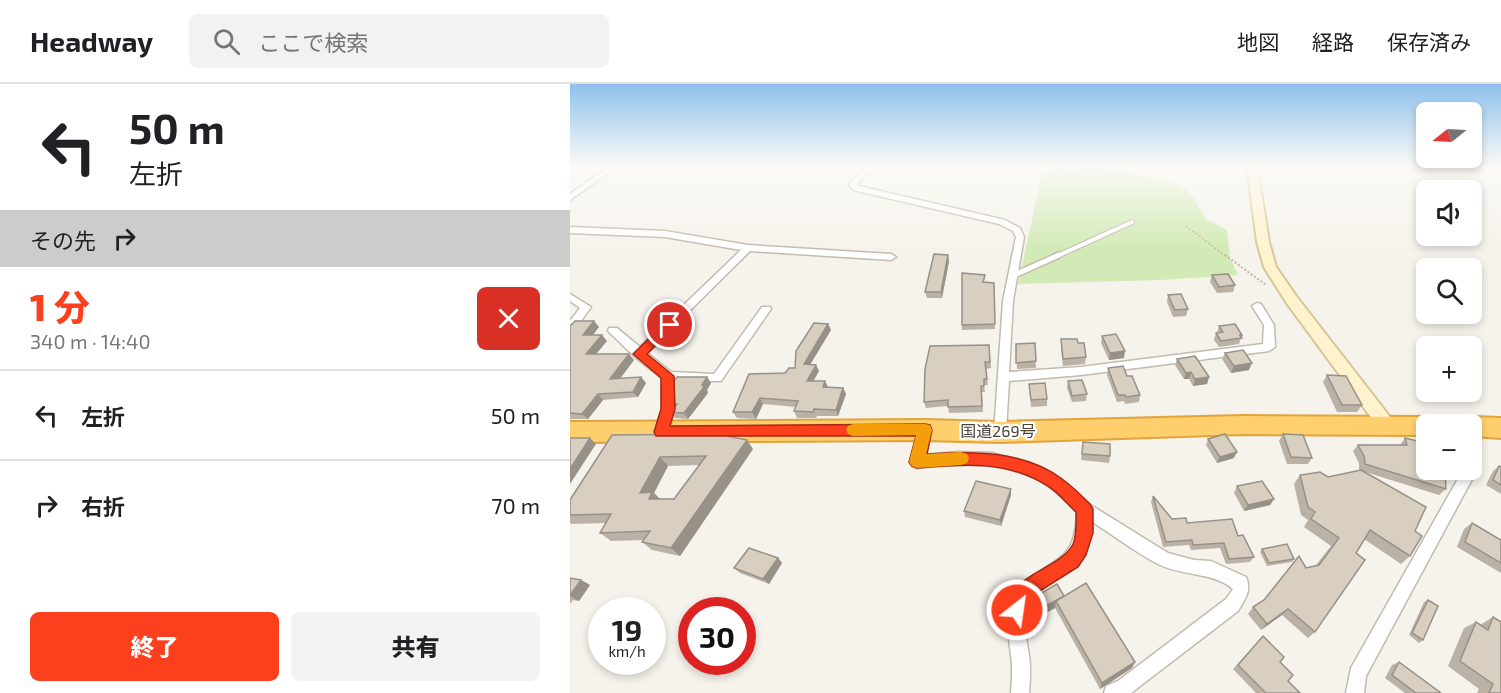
<!DOCTYPE html>
<html lang="ja">
<meta charset="utf-8">
<style>
:root{--surface:#fff;--page:#f2f2f2;--text:#202124;--muted:#757577;--line:#e0e0e0;--accent:#fc3f1d}
body{margin:0;font-family:"Exo 2","Noto Sans JP",sans-serif;background:var(--page);color:var(--text);height:100vh;display:flex;flex-direction:column;font-size:22px;white-space:nowrap}
*{box-sizing:border-box;margin:0}
p{font-size:20px;color:var(--muted)}
.icon{flex:none;width:33px;height:33px;fill:none;stroke:currentColor;stroke-width:2;stroke-linecap:round;stroke-linejoin:round}
.map{position:relative;flex:1;overflow:hidden}
.drawer{display:flex;flex-direction:column;background:var(--surface);width:570px}
.drawer>*{flex:none}
.hud{background:#fff;color:var(--text);overflow:hidden}
.needle{width:39px;rotate:252deg}
.controls{position:absolute;left:846px;top:18px;display:grid;gap:12px}
.controls a{display:grid;place-items:center;width:66px;height:66px;border-radius:9px;background:var(--surface);box-shadow:0 3px 9px #0003;font-size:30px}
.speed{position:absolute;left:18px;top:513px;display:flex;gap:12px;font-size:30px;font-weight:700;text-align:center}
.speed>*{display:grid;place-content:center;width:78px;height:78px;border-radius:50%;background:var(--surface);box-shadow:0 3px 9px #0003;line-height:1}
.speed small{font-size:15px;font-weight:400}
.speed .limit{border:9px solid #d22;background:#fff;color:#111}
.pin{position:absolute;display:grid;place-items:center;width:51px;height:51px;color:#fff;margin:-26px;border:3px solid #fff;border-radius:50%;box-shadow:0 2px 6px #0007}
.me{position:absolute;width:66px;margin:-33px;rotate:30deg;stroke-linejoin:round;filter:drop-shadow(0 0 4px #0008)}
.turn{display:flex;align-items:center;gap:21px;height:126px;padding:0 30px;font-size:27px}
.turn .icon{width:78px;height:78px;stroke-width:2.5}
.turn b{display:block;font-size:42px;line-height:51px}
.then{display:flex;align-items:center;height:57px;padding:0 30px;background:#0003;gap:12px;font-size:22px}
.round{display:grid;place-items:center;flex:none;width:63px;height:63px;border-radius:9px;background:var(--page)}
.headline{display:flex;align-items:center;justify-content:space-between;height:102px;padding:0 30px}
h1{font-size:36px;font-weight:800;line-height:45px;color:var(--accent)}
.action{display:flex;gap:12px;margin-top:auto;padding:12px 30px}
.action a{flex:1;height:69px;border-radius:9px;background:var(--accent);color:#fff;font-size:24px;font-weight:800;line-height:69px;text-align:center}
.action a+a{background:var(--page);color:var(--text)}
ul{padding:0;list-style:none}
li{display:flex;align-items:center;gap:18px;height:90px;padding:0 30px;border-top:2px solid var(--line)}
li div{flex:1}
li b{display:block;font-size:22px}
li em{font-style:normal}
header{display:flex;align-items:center;gap:36px;box-sizing:border-box;height:84px;padding:0 30px;background:var(--surface);border-bottom:2px solid var(--line)}
header strong{font-size:28px}
nav{display:flex;gap:33px;margin-inline-start:auto;font-size:21px}
.search{width:420px;height:54px;background:var(--page);display:flex;align-items:center;gap:15px;box-sizing:border-box;padding:0 21px;border-radius:9px;color:var(--muted);font-size:22px}
main{display:flex;flex:1;min-height:0}
.map>svg:first-child{display:block}
.green{fill:#d2eab5}
.lines{fill:none;stroke-linecap:round;stroke-linejoin:round}
.lane-far1-casing{stroke:#c2bbae;stroke-width:6}
.lane-casing{stroke:#c2bbae;stroke-width:8}
.street-casing{stroke:#c2bbae;stroke-width:3}
.secondary-casing{stroke:#d6c79b;stroke-width:4}
.highway-casing{stroke:#e0a43c;stroke-width:4}
.path-far1{stroke:#c4b79f;stroke-width:1.5;stroke-dasharray:2 2;stroke-linecap:butt}
.path{stroke:#c4b79f;stroke-width:2;stroke-dasharray:2 2;stroke-linecap:butt}
.lane-far1{stroke:#fff;stroke-width:4}
.lane{stroke:#fff;stroke-width:5}
.street{fill:#fff;fill-rule:evenodd}
.secondary{fill:#fff3cd;fill-rule:evenodd}
.highway{fill:#ffcf6e;fill-rule:evenodd}
.wall{fill:#bab2a6;fill-rule:evenodd}
.shaded-wall{fill:#979187}
.building{fill:#d8cfc1;stroke:#979187;stroke-width:1.5;fill-rule:evenodd}
.route{fill:#fc3f1d;stroke:#a42913;stroke-width:1.5}
.slow{fill:#f59e0b}
.labels{text-anchor:middle;stroke-width:4.5;stroke-linejoin:round;paint-order:stroke}
.street-label{font-size:16px;fill:#4b4439;stroke:#fff}
</style>
<header>
<strong>Headway</strong>
<div class="search"><svg class="icon" aria-label="search" viewBox="0 0 24 24"><circle cx="10" cy="10" r="6"/><path d="M15 15l6 6"/></svg>ここで検索</div>
<nav><a>地図</a><a>経路</a><a>保存済み</a></nav>
</header>
<main>
<section class="drawer">
<div class="hud">
<div class="turn"><svg class="icon" aria-label="left" viewBox="0 0 24 24"><path d="M17 20v-9H6M10 6l-5 5 5 5"/></svg><div><b>50 m</b>左折</div></div>
<div class="then">その先<svg class="icon" aria-label="right" viewBox="0 0 24 24"><path d="M7 20v-9h11M14 6l5 5-5 5"/></svg></div>
</div>
<div class="headline"><div><h1>1 分</h1><p>340 m · 14:40</p></div><a class="round" style="background:#d93025;color:#fff"><svg class="icon" aria-label="close" viewBox="0 0 24 24"><path d="M6 6l12 12M18 6L6 18"/></svg></a></div>
<ul>
<li><svg class="icon" aria-label="left" viewBox="0 0 24 24"><path d="M17 20v-9H6M10 6l-5 5 5 5"/></svg><div><b>左折</b></div><em>50 m</em></li>
<li><svg class="icon" aria-label="right" viewBox="0 0 24 24"><path d="M7 20v-9h11M14 6l5 5-5 5"/></svg><div><b>右折</b></div><em>70 m</em></li>
</ul>
<div class="action"><a>終了</a><a>共有</a></div>
</section>
<div class="map">
<svg width="931" height="609" viewBox="0 0 931 609">
<rect width="100%" height="100%" fill="#f6f3ec"/>
<polygon class="green" points="496,82 562,89 605,100 616,106 624,115 636,135 657,146 660,174 668,191 590,196 448,200 471,95 475,89"/>
<g class="lines">
<defs>
<polyline id="lane-far1" points="485,173 562,138"/>
<polyline id="lane" points="442,192 489,171"/>
<g id="street">
<polygon points="40,82 48,82 0,116 0,110"/>
<polygon points="304,82 313,82 293,93 287,101 289,102 435,136 450,144 454,153 443,217 439,288 511,283 693,260 694,241 682,222 687,219 691,220 704,241 705,263 699,267 511,291 439,297 436,348 435,352 430,353 425,352 424,348 433,217 446,153 443,147 429,140 283,106 279,101 288,90"/>
<path d="M0 143 95 147 178 161 321 170 326 173 321 176 180 167 77 269 101 288 144 290 192 223H200L201 225 151 297H104C104 316 104 334 96 352L91 353 86 352 85 348 92 325V294L65 273 38 247 39 244H47L70 263 171 166 95 153 0 149Z"/>
<polygon points="0,210 21,223 4,247 0,248 0,237 10,224 0,217"/>
<path d="M355 341 360 342 361 346 355 371 387 368 422 369 467 382 491 395 519 420 598 469 624 476 641 477 676 493C682 507 675 515 668 527L561 609H534L536 602 548 597 656 515 663 505C644 488 611 492 588 480 565 468 543 451 521 437 520 476 501 486 472 505 466 509 458 514 456 521 451 537 457 556 459 572 461 584 460 597 459 609H441C442 597 443 584 441 572 439 551 433 529 444 509 448 501 457 496 464 491 497 470 505 468 507 428 498 419 489 409 479 402 437 376 394 379 347 384L342 382 340 378 349 346 350 342Z"/>
<polygon points="902,381 905,382 907,386 796,592 794,609 776,609 781,584 893,386 902,386"/>
</g>
<polygon id="secondary" points="677,82 687,82 699,158 706,183 726,212 823,337 826,342 823,347 817,349 811,347 716,218 694,183 687,158"/>
<g id="highway">
<polygon points="673,332 856,333 864,335 867,340 856,340 856,351 673,350 430,358 355,356 0,358 0,338 355,336 430,338"/>
<polygon points="902,333 931,334 931,354 902,352 902,340 891,340 894,336"/>
</g>
</defs>
<use href="#lane-far1" class="lane-far1-casing"/>
<use href="#lane" class="lane-casing"/>
<use href="#street" class="street-casing"/>
<use href="#secondary" class="secondary-casing"/>
<use href="#highway" class="highway-casing"/>
<polyline class="path-far1" points="616,142 657,173"/>
<polyline class="path" points="655,171 696,201"/>
<use href="#lane-far1" class="lane-far1"/>
<use href="#lane" class="lane"/>
<use href="#street" class="street"/>
<use href="#secondary" class="secondary"/>
<use href="#highway" class="highway"/>
</g>
<g class="wall">
<polygon points="379,177 372,214 357,214 355,208"/>
<polygon points="415,191 414,199 424,199 425,245 392,246 392,241"/>
<polygon points="642,191 665,201 663,208 647,209 640,198"/>
<polygon points="598,211 618,225 616,232 603,233 597,218"/>
<polygon points="258,240 261,246 240,280 246,281 249,287 243,297 258,304 273,304 276,310 268,332 247,332 246,334 227,334 224,327 225,323 193,320 186,335 167,334 163,328 215,289 225,284"/>
<polygon points="0,242 29,243 23,251 37,257 26,270 64,276 50,295 71,293 76,299 68,313 33,316 18,335 0,335"/>
<polygon points="649,242 672,251 669,260 649,263 644,256 646,249 647,249"/>
<polygon points="532,252 554,274 539,276 531,259"/>
<polygon points="491,255 508,259 516,273 515,280 493,282 491,262"/>
<polygon points="465,259 466,284 447,285 446,260"/>
<polygon points="419,261 421,284 416,285 418,301 414,301 415,308 412,308 413,328 379,329 378,322 356,324 354,318"/>
<polygon points="655,269 679,286 661,289 652,275"/>
<polygon points="607,275 639,293 637,300 623,302 619,295 614,295 605,281"/>
<polygon points="538,284 557,292 570,311 569,318 555,320 554,317 547,318 537,291"/>
<polygon points="757,291 792,321 787,328 767,328 753,298"/>
<polygon points="137,293 141,299 137,306 138,309 118,335 105,334 100,328 106,322 104,320"/>
<polygon points="498,297 517,310 516,317 502,318 497,304"/>
<polygon points="459,300 477,315 477,322 461,323"/>
<polygon points="713,350 742,374 738,380 717,380 709,357"/>
<path d="M42 351 183 365 110 472 82 466 72 458 73 456 41 457 30 449 36 439 2 440 0 439V416ZM129 381 104 415H90L84 409 98 382Z"/>
<polygon points="835,354 876,405 869,411 792,387 845,447 840,472 831,480 794,455 745,548 738,554 712,531 691,546 678,530 683,523 693,517 729,472 736,484 746,481 761,462 734,443 738,436 731,431 724,400 730,391 758,393 789,386 789,379 783,367 788,361 830,361"/>
<polygon points="638,355 664,374 647,379 636,361"/>
<polygon points="513,358 540,372 539,379 511,376"/>
<polygon points="929,382 931,383 931,410 916,401 923,387"/>
<polygon points="667,402 704,415 700,421 674,427 664,409"/>
<polygon points="441,411 431,442 395,433 394,427"/>
<polygon points="583,412 602,435 668,452 684,473 680,478 656,480 650,464 621,466 619,461 593,463 581,418"/>
<polygon points="902,439 931,456 931,489 887,463 894,445"/>
<polygon points="692,465 724,475 722,478 697,482 690,468"/>
<polygon points="208,474 212,479 199,500 170,489 164,484"/>
<polygon points="0,494 11,496 20,501 9,517 3,516 0,520"/>
<polygon points="468,511 494,512 565,578 562,584 530,605 485,524 474,530 468,518"/>
<polygon points="858,516 853,556 849,559 839,551 854,518"/>
<polygon points="923,533 931,609 907,609 909,605 878,582 894,544 906,538 910,541"/>
<polygon points="693,552 710,578 718,597 730,609 686,609 663,585"/>
<polygon points="829,578 871,609 835,609 815,594 822,581"/>
</g>
<g class="shaded-wall">
<polygon points="378,171 379,177 372,214 371,208"/>
<polygon points="24,237 29,243 18,257 13,251"/>
<polygon points="258,240 261,246 237,286 234,280"/>
<polygon points="32,251 37,257 21,276 16,270"/>
<polygon points="555,267 554,274 539,276 540,269"/>
<polygon points="59,270 64,276 45,301 40,295"/>
<polygon points="682,279 679,286 661,289 664,282"/>
<polygon points="246,281 249,287 240,303 237,297"/>
<polygon points="621,288 619,295 614,295 616,289"/>
<polygon points="71,293 76,299 68,313 63,308"/>
<polygon points="137,293 141,299 137,306 138,309 118,335 114,329"/>
<polygon points="639,293 637,300 623,302 625,295"/>
<polygon points="255,297 258,303 253,303"/>
<polygon points="273,304 276,310 268,332 266,326"/>
<polygon points="28,310 33,316 18,335 12,330"/>
<polygon points="190,314 193,320 186,335 182,328"/>
<polygon points="20,354 26,360 0,400 0,385"/>
<polygon points="177,356 183,365 110,472 101,464"/>
<polygon points="667,368 664,374 647,379 650,373"/>
<polygon points="90,373 98,382 84,409 92,417 79,417 70,409"/>
<polygon points="441,405 441,411 431,442 430,436"/>
<polygon points="704,415 700,421 674,427 678,421"/>
<polygon points="208,474 212,479 199,500 193,495"/>
<polygon points="11,496 20,501 9,517 0,512"/>
<polygon points="486,517 485,524 474,530 474,523"/>
<polygon points="718,525 712,531 691,546 697,540"/>
<polygon points="565,578 562,584 530,605 532,599"/>
</g>
<g class="building">
<polygon points="364,170 378,171 371,208 355,208"/>
<polygon points="392,189 415,191 413,198 424,199 425,240 392,241"/>
<polygon points="658,190 665,201 649,203 642,191"/>
<polygon points="611,210 618,225 605,226 598,211"/>
<polygon points="5,237 24,237 13,251 32,251 16,270 59,270 40,295 71,293 63,308 28,310 12,330 0,329 0,242"/>
<polygon points="244,239 258,240 234,280 246,281 237,297 255,297 253,303 273,304 266,326 244,325 243,328 224,327 228,317 190,314 182,328 163,328 179,290 215,289 219,284 225,284 226,267"/>
<polygon points="665,240 672,251 670,251 672,254 651,257 646,249 653,248 649,242"/>
<polygon points="546,250 555,267 540,269 532,252"/>
<polygon points="491,255 507,255 508,259 514,259 516,273 493,275"/>
<polygon points="465,259 466,277 446,279 446,260"/>
<polygon points="419,261 420,278 415,278 417,295 414,295 414,302 411,302 412,322 378,323 378,316 354,318 355,285 360,262"/>
<polygon points="673,266 682,279 664,282 655,269"/>
<polygon points="625,272 639,293 625,295 621,288 616,289 607,275"/>
<polygon points="553,282 557,292 562,292 570,311 556,313 555,311 548,311 538,284"/>
<polygon points="757,291 776,292 792,321 772,321"/>
<polygon points="107,293 137,293 132,301 134,303 114,329 100,328 107,320 104,320 102,300"/>
<polygon points="512,296 517,310 502,312 498,297"/>
<polygon points="475,299 477,315 461,316 459,300"/>
<path d="M147 350 177 356 101 464 72 458 80 447 30 449 41 430 0 431V416L42 351ZM136 372 104 415H79L82 408 70 409 90 373Z"/>
<polygon points="655,350 667,368 650,373 638,355"/>
<polygon points="713,350 733,351 742,374 721,373"/>
<polygon points="0,354 20,354 0,385"/>
<polygon points="835,354 856,359 856,386 875,386 876,405 795,380 794,372 788,361 837,361"/>
<polygon points="513,358 540,360 540,372 512,370"/>
<polygon points="929,382 931,383 931,401 923,396"/>
<polygon points="791,386 856,423 845,447 852,452 840,472 800,446 786,469 795,476 745,548 718,525 697,540 683,523 694,516 729,472 736,484 749,481 769,454 741,435 745,428 738,423 730,391 750,388 758,393"/>
<polygon points="406,397 441,405 430,436 394,427"/>
<polygon points="692,397 704,415 678,421 667,402"/>
<polygon points="583,412 602,435 616,434 617,439 662,435 668,452 673,451 684,473 659,475 654,459 623,461 622,456 596,458"/>
<polygon points="902,439 931,456 931,479 895,458"/>
<polygon points="717,460 724,475 699,479 692,465"/>
<polygon points="179,464 208,474 193,495 164,484"/>
<polygon points="0,494 11,496 0,511"/>
<polygon points="516,499 565,578 532,599 486,517"/>
<polygon points="487,500 494,512 474,523 468,511"/>
<polygon points="858,516 868,522 853,556 842,549"/>
<polygon points="923,533 931,538 931,609 919,609 923,600 890,577 906,538 918,546"/>
<polygon points="693,552 714,573 710,578 723,591 718,597 730,609 696,609 668,581"/>
<polygon points="829,578 871,609 846,609 822,591"/>
</g>
<linearGradient id="sky" x2="0" y2="1"><stop stop-color="#8fc1ec"/><stop offset="0.49" stop-color="#fbfaf6"/><stop offset="1" stop-color="#fbfaf6" stop-opacity="0"/></linearGradient>
<rect width="931" height="167" fill="url(#sky)"/>
<path class="route" d="M100 237 104 238V244L77 270 104 292 105 325 100 342 355 340 360 341 362 346 357 370C401 367 454 366 492 395 502 402 511 411 520 420L523 425V449L516 471 508 483 468 508 458 519 454 533 447 536 441 533C424 494 490 487 503 460 507 451 506 438 506 428 497 420 489 409 479 403 439 376 392 380 347 384L342 382 339 378 346 352H86L84 348 91 325V294L63 270 96 238Z"/>
<polygon class="slow" points="283,340 355,340 360,341 362,346 356,370 391,368 397,370 399,374 397,379 391,381 347,384 342,382 339,378 346,351 283,352 278,350 276,346 278,342"/>
<g class="labels">
<g class="street-label">
<text x="428" y="353">国道269号</text>
</g>
</g>
</svg>
<div class="controls">
<a><svg class="needle" viewBox="-14 -14 28 28"><path d="M0-13l5 13h-10z" fill="#e53935"/><path d="M0 13l5-13h-10z" fill="#757577"/></svg></a>
<a><svg class="icon" aria-label="sound" viewBox="0 0 24 24"><path d="M4 9h4l5-4v14l-5-4H4zM17 9q2 3 0 6"/></svg></a>
<a><svg class="icon" aria-label="search" viewBox="0 0 24 24"><circle cx="10" cy="10" r="6"/><path d="M15 15l6 6"/></svg></a>
<a>+</a>
<a>−</a>
</div>
<div class="speed"><div>19<small>km/h</small></div><div class="limit">30</div></div>
<div class="pin" style="left:100px;top:241px;background:#d93025"><svg class="icon" aria-label="arrive" viewBox="0 0 24 24"><path d="M6 21V4h12l-3 4 3 4H6"/></svg></div>
<svg class="me" style="left:447px;top:526px" viewBox="-20 -20 40 40"><circle r="17" fill="#fc3f1d" stroke="#fff" stroke-width="3"/><path d="M0-11L8 9 0 5-8 9z" fill="#fff"/></svg>
</div>
</main>
